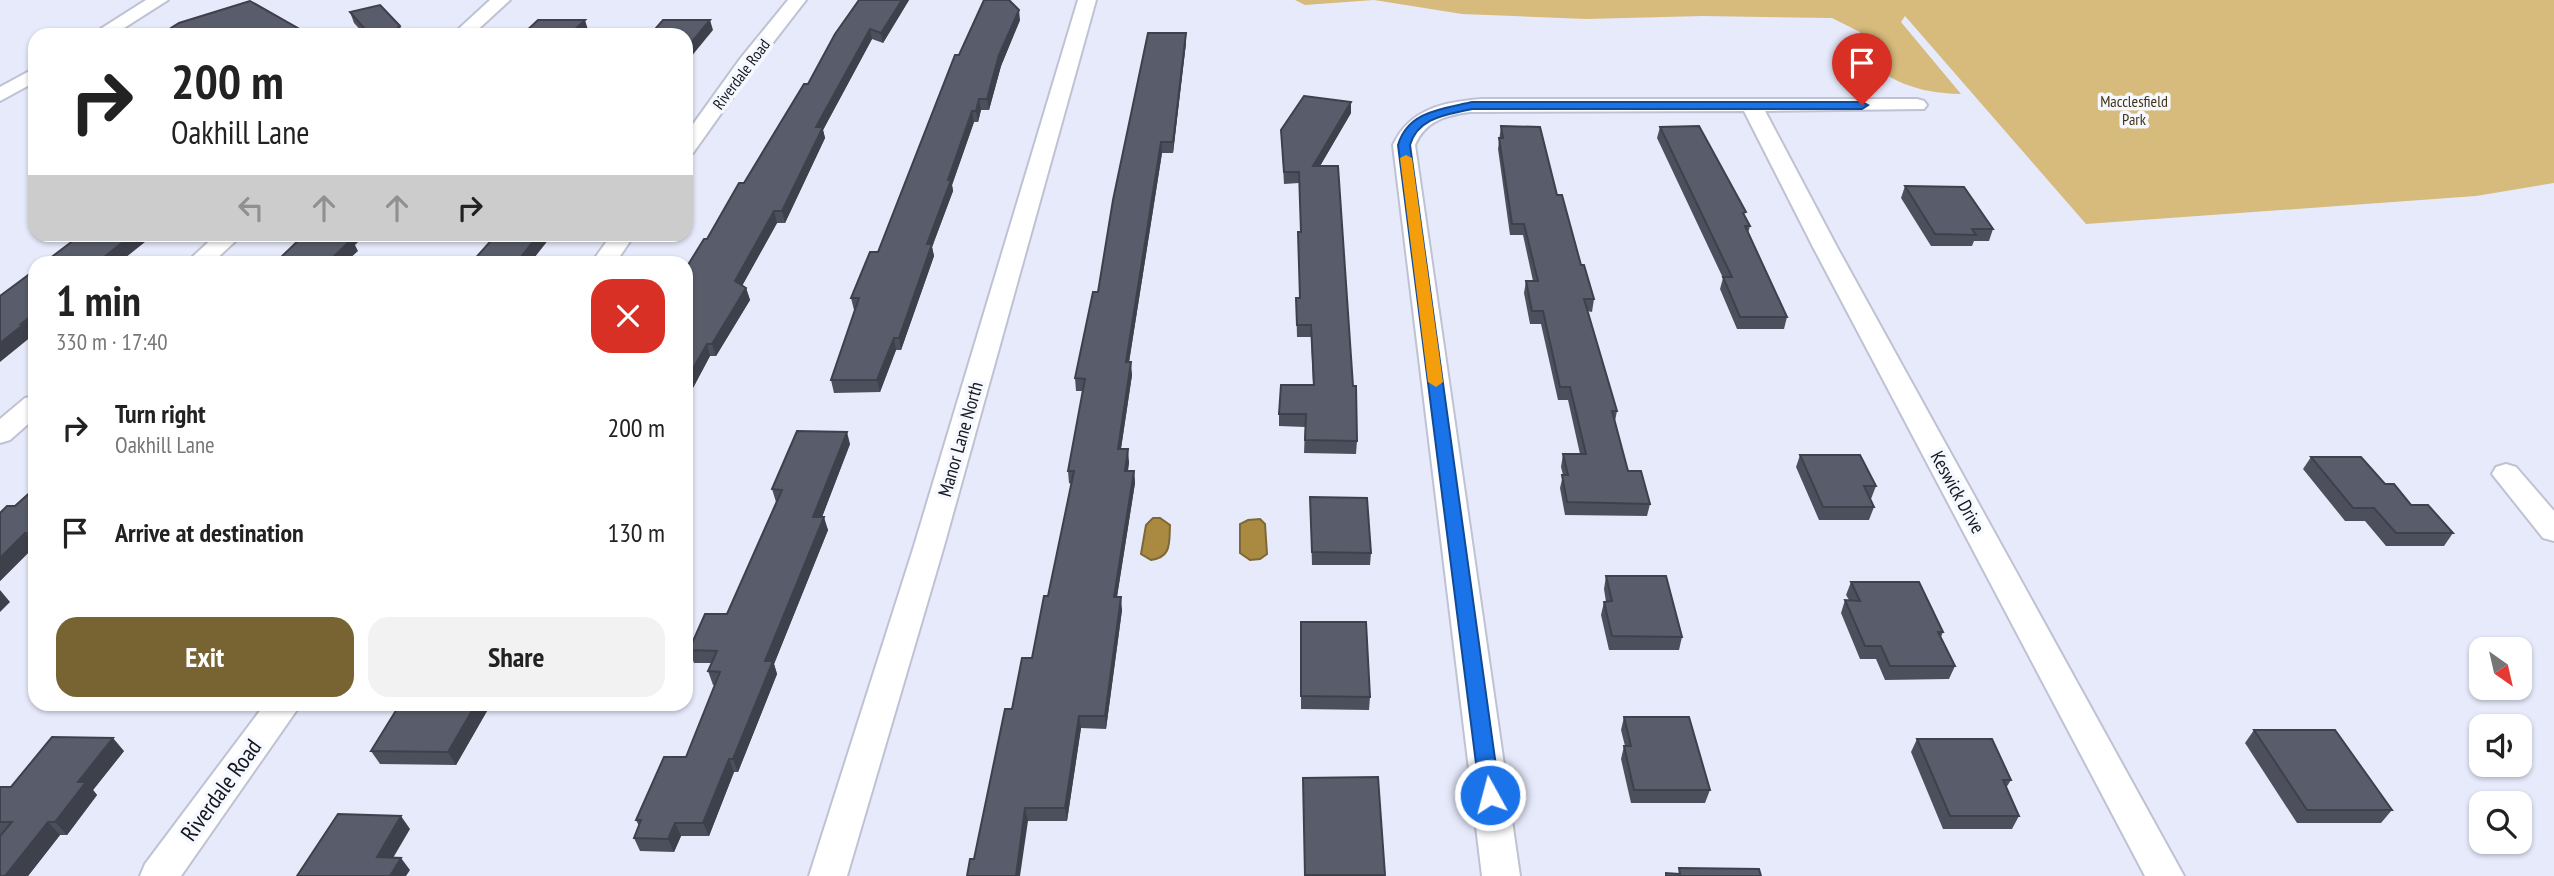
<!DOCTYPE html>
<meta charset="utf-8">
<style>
:root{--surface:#fff;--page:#f2f2f2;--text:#222;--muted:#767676;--accent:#786333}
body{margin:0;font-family:"PT Sans Narrow",sans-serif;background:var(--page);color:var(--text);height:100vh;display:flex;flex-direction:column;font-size:26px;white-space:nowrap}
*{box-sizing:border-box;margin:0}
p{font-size:23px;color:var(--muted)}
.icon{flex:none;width:38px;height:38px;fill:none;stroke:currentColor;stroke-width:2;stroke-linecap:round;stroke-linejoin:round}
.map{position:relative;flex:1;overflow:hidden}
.panel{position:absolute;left:28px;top:256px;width:665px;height:455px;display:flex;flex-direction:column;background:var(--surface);border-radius:21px;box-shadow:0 2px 5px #0004}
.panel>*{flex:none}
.banner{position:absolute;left:28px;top:28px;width:665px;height:214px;border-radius:21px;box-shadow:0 2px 5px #0004;background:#fff;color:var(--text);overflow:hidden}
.needle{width:46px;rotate:146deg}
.tools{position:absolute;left:2469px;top:637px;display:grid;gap:14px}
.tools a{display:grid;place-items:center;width:63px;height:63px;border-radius:14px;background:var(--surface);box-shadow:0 2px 5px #0004;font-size:35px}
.pin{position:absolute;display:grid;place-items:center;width:60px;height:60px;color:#fff;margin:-72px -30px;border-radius:50% 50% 50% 0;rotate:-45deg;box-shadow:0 0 7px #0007}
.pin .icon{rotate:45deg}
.me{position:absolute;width:77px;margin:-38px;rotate:353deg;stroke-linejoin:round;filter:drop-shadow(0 0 5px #0008)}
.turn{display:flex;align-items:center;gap:24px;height:147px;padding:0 28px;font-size:32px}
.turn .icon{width:91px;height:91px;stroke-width:2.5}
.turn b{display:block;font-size:49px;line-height:60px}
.lanes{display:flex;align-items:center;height:66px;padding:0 28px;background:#0003;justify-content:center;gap:35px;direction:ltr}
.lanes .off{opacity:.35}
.round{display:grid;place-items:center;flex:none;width:74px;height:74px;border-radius:21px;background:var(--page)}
.overview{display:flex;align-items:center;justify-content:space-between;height:119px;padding:0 28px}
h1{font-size:42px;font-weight:700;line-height:52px}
.primary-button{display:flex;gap:14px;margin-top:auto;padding:14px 28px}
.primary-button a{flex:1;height:80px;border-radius:21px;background:var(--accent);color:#fff;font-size:28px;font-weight:700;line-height:80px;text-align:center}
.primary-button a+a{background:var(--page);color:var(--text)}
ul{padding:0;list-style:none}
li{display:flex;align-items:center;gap:21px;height:105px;padding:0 28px}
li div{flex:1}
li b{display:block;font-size:26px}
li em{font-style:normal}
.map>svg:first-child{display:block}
.green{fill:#d7bb7c}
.water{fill:#a98a40;stroke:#7d6836;stroke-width:2}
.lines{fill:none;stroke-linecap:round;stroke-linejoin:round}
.street-casing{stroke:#bec2d3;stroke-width:4}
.street{fill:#fff;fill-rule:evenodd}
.wall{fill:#4d505c}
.shaded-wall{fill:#3e414b}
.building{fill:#595d6b;stroke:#3e414b;stroke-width:2}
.route{fill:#1a73e8;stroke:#114b97;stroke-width:2}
.slow{fill:#f59e0b}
.labels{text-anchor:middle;stroke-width:7;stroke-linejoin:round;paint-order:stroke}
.far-street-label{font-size:16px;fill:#15171d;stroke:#f6f8ff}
.far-park-label{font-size:16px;fill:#433515;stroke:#f6f8ff}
.street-label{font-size:19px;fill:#15171d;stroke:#f6f8ff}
.near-street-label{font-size:23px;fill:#15171d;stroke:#f6f8ff}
</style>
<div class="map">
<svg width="2554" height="876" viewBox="0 0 2554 876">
<rect width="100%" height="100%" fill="#e6eafb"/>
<path class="green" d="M1295 0H2554V183L2476 196 2086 224 1905 16 1901 22 1961 94C1915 93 1889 81 1854 51L1860 32 1832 18 1703 16 1586 19 1462 14 1374 0 1305 5Z"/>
<g class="water">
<path d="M1153 518H1160L1170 525C1169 543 1172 557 1151 560L1141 554 1146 525Z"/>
<polygon points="1260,519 1265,524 1267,554 1260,559 1250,560 1240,553 1240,524 1248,520"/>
</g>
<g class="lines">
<defs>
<g id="street">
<polygon points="146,0 168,0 113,35 91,35"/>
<polygon points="490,0 510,0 472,35 452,35"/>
<polygon points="788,0 806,0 754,67 693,153 686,155 686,134 740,59"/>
<polygon points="1078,0 1096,0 944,546 847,876 809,876 914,546"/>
<polygon points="35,68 35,82 0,101 0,87"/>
<path d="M1917 99 1924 101 1927 105 1924 109 1765 111 1837 247 2184 876H2145L1813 247 1744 111 1470 112C1446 115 1425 121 1415 145L1520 876H1482L1393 145C1410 108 1445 102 1482 99Z"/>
<polygon points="217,234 243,234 213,262 187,262"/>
<polygon points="612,234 635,234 616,262 592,262"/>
<polygon points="35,396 35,418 10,440 0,443 0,419 25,398"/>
<polygon points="2506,464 2516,467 2554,511 2554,541 2543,538 2492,474 2496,467"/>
<polygon points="265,704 301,704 181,876 140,876 145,864"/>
</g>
</defs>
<use href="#street" class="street-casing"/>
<use href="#street" class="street"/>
</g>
<g class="wall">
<polygon points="859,0 909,0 883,43 872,39 823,130 825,138 785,223 777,223 742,286 746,288 750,300 716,356 710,356 686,401 686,268 707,239 744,183 808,84"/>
<polygon points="350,12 404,35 365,35 354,23"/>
<polygon points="1020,20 1001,66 989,110 981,110 978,122 974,122 952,185 953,191 932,247 934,256 901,350 896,350 880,392 834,393 831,380 855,310 854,310 851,298 878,252 959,55"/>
<polygon points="1186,33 1186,43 1173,153 1162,153 1129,362 1132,375 1121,449 1129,462 1128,471 1134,471 1135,483 1117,597 1122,610 1106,729 1081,728 1067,821 1028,821 974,859 1012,709 1032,658 1048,596 1071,484 1069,483 1068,471 1083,391 1076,391 1075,378 1098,292"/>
<polygon points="1351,113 1320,166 1357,441 1356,454 1304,453 1305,427 1279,426 1279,414 1313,385 1311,337 1297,337 1296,298 1300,298 1298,232 1301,232 1299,183 1284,184 1281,130"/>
<polygon points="1501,126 1557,195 1581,265 1594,299 1592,312 1587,311 1617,411 1615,421 1628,471 1650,504 1647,516 1565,515 1560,488 1563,475 1561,467 1563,454 1580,454 1568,400 1558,400 1541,324 1530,324 1524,293 1526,281 1533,281 1523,235 1510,235 1498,149"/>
<polygon points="1660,127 1745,216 1750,226 1748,233 1787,317 1784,329 1737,329 1720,289 1723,278 1657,138"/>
<polygon points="1905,186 1993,229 1989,241 1974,241 1972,246 1931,246 1901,198"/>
<polygon points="850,444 822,517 828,530 774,664 777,674 738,772 734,772 709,836 681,836 674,852 640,851 634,838 639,826 636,820 686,757 715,685 713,685 708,671 712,663 694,663 689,650 727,614 776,502 772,489"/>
<polygon points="1800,455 1876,486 1871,499 1870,499 1874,507 1869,520 1819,520 1796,467"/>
<polygon points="2311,457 2385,484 2411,505 2453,533 2444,546 2386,546 2365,521 2345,521 2303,469"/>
<polygon points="35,488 35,546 0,581 0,513 15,506"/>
<polygon points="1310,497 1371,553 1370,565 1312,565"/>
<polygon points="1606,576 1682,637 1679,650 1609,650 1601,615 1604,602 1606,602 1604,589"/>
<polygon points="1851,582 1943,632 1941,637 1955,666 1949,679 1885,680 1876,659 1860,659 1841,613 1845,600 1849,600 1846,595"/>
<polygon points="1301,622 1370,697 1369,710 1301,709"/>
<polygon points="400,704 491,704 456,765 380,764 371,751"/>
<polygon points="1624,717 1710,790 1705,803 1631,803 1621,759 1624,746 1625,746 1621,730"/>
<polygon points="2254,730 2392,810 2381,823 2297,823 2245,743"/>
<polygon points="1917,739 2011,780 2006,788 2019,816 2012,829 1943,829 1911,752"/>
<polygon points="124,751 93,790 97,795 67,835 60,835 28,876 0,876 1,835 0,835 0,787 11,787"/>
<polygon points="1378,777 1385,876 1305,876 1303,791"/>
</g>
<g class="shaded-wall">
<polygon points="902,0 909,0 883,43 881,33"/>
<polygon points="1019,10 1020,20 1001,66 989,110 987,99 999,55"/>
<polygon points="585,20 588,30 583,35 569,35"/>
<polygon points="710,20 713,30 686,63 686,49"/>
<polygon points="400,26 404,35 389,35"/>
<polygon points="870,29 872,39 823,130 825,138 785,223 782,211 816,127"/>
<polygon points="1186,33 1186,43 1173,153 1173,142"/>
<polygon points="979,99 981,110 978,122 976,111"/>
<polygon points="1351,102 1351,113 1313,178 1313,166"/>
<polygon points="972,111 974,122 952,185 953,191 932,247 934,256 901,350 899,338 927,244"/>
<polygon points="1161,142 1162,153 1127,375 1126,362"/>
<polygon points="774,211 777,223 738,293 735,281"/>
<polygon points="133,234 155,234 120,262 98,262"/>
<polygon points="348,234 366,234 355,245 358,251 346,262 328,262 343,239"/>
<polygon points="539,234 553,234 531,262 517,262"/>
<polygon points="746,288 750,300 716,356 712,344"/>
<polygon points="35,313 35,332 32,335 32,336 0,362 0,343"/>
<polygon points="894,338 896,350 880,392 877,380"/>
<polygon points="707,344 710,356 686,401 686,381"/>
<polygon points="1131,362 1132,375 1119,461 1118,449"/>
<polygon points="847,432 850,444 817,530 813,517"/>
<polygon points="1128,449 1129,462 1126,483 1125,471"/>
<polygon points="1134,471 1135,483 1115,609 1114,597"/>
<polygon points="824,517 828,530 774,664 777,674 738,772 733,759 765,661"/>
<polygon points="25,533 35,546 0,581 0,558"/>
<polygon points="0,590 10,602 0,612"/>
<polygon points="1121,597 1122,610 1106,729 1105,716"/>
<polygon points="476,704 491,704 456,765 448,752"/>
<polygon points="1079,716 1081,728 1067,821 1065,808"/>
<polygon points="113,738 124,751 93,790 97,795 67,835 55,822 78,782"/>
<polygon points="729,759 734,772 709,836 703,823"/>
<polygon points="1025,808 1028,821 1020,876 1016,876"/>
<polygon points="401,816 410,829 386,870 377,857"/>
<polygon points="48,822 60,835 28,876 5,876"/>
<polygon points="675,823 681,836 674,852 668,839"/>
<polygon points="401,858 410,870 406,876 390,876"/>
</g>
<g class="building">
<polygon points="859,0 902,0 881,33 870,29 816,127 823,127 782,211 774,211 735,281 746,288 712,344 707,344 686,381 686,272 688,269 686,269 686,268 704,239 707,239 739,183 744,183 804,84 808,84 835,34"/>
<polygon points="984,0 1009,0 1019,10 999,55 987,99 979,99 976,111 972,111 948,180 951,180 927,244 932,244 899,338 894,338 877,380 831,380 859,298 851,298 870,252 878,252 955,55 959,55"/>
<polygon points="250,1 310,35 160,35 179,23"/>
<polygon points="380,5 400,26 389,35 370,35 350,12"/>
<polygon points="538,20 585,20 569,35 522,35"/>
<polygon points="663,20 710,20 686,49 686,35 650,35"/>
<polygon points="1148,33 1186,33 1173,142 1161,142 1126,362 1131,362 1118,449 1128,449 1125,471 1134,471 1114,597 1121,597 1105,716 1079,716 1065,808 1025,808 1016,876 967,876 970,859 974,859 1005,709 1012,709 1022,658 1032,658 1044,596 1048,596 1074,471 1068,471 1085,379 1075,378 1093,292 1098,292 1113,200"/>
<polygon points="1304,96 1351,102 1313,166 1338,166 1353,386 1356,386 1357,441 1305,440 1306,414 1279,414 1281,385 1314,385 1311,325 1297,325 1296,298 1300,298 1298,232 1301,232 1299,172 1284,172 1281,130"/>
<polygon points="1501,126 1540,127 1557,195 1562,195 1581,265 1584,265 1594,299 1584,299 1617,411 1612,411 1628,471 1641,471 1650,504 1567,502 1562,475 1568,475 1563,454 1586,454 1570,387 1560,387 1543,311 1532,311 1526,281 1538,281 1524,224 1512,224 1499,138 1503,138"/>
<polygon points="1699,126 1746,212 1743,213 1750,226 1745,226 1787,317 1740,317 1723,277 1732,277 1660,127"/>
<polygon points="1905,186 1964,187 1993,229 1972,229 1976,235 1935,234"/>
<polygon points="82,234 133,234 98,262 45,262"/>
<polygon points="305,234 348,234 343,239 352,239 328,262 276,262"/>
<polygon points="497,234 539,234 517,262 472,262"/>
<polygon points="35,270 35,313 21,324 24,324 0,343 0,296"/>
<polygon points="797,431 847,432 813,517 824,517 765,661 773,661 733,759 729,759 703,823 675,823 668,839 634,838 641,820 636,820 664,757 686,757 720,672 708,671 717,651 689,650 705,614 727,614 782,490 772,489"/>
<polygon points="1800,455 1860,455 1876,486 1864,486 1874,507 1823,507"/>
<polygon points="2311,457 2361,457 2385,484 2394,484 2411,505 2428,505 2453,533 2396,533 2374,508 2353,508"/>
<polygon points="35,488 35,534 25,533 0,558 0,513 7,506 15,506"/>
<polygon points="1310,497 1367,498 1371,553 1312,552"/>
<polygon points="1606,576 1666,576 1682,637 1612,636 1604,602 1612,601"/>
<polygon points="1851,582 1919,582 1943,632 1938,632 1955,666 1890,666 1881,646 1865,646 1845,600 1860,601"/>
<polygon points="1301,622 1366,622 1370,697 1301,696"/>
<polygon points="400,704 476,704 448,752 371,751"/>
<polygon points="1624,717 1689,717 1710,790 1634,790 1624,746 1631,746"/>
<polygon points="2254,730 2335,730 2392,810 2307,810"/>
<polygon points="52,737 113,738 78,782 86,782 55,822 48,822 5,876 0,876 0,836 12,822 0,822 0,787 11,787"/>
<polygon points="1917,739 1992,739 2011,780 2003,780 2019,816 1950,816"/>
<polygon points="1378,777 1385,875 1305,875 1303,778"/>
<polygon points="338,814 401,816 377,857 401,858 390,876 297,876"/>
<polygon points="1679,868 1759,869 1761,876 1666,876 1666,873 1680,874"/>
</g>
<path class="route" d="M1472 102H1862L1868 105 1862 109H1472C1447 115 1418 117 1410 145L1500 795 1497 801 1490 803 1483 801 1480 795 1398 145C1408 111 1442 109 1472 102Z"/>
<polygon class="slow" points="1406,155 1412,158 1443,382 1436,387 1428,382 1400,158"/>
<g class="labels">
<g class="far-street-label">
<text transform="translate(741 74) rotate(-53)" y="6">Riverdale Road</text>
</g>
<g class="far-park-label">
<text x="2134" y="107">Macclesfield<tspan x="2134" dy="18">Park</tspan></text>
</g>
<g class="street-label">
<text transform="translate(960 439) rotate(-74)" y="7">Manor Lane North</text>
<text transform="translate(1958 492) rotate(61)" y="7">Keswick Drive</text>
</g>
<g class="near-street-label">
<text transform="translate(221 790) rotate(-54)" y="8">Riverdale Road</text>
</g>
</g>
</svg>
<div class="tools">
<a><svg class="needle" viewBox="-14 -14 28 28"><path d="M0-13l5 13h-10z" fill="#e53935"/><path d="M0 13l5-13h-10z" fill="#767676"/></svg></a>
<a><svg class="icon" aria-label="sound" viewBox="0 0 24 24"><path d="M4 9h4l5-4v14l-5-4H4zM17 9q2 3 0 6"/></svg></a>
<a><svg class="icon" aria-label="search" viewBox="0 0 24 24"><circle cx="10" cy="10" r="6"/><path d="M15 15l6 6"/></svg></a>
</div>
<div class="pin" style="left:1862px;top:105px;background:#d93025"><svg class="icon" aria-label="arrive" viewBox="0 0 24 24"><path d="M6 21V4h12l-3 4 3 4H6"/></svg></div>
<svg class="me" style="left:1490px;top:795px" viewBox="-20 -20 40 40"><circle r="17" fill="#1a73e8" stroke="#fff" stroke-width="3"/><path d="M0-11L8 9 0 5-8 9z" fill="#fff"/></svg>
<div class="banner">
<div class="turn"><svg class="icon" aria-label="right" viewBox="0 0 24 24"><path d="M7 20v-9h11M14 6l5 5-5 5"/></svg><div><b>200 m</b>Oakhill Lane</div></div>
<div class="lanes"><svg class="icon off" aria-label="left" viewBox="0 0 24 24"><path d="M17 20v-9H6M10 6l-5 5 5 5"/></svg><svg class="icon off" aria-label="ahead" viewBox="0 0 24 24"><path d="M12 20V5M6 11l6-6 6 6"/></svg><svg class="icon off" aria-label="ahead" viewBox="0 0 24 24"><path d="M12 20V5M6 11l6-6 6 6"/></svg><svg class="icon" aria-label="right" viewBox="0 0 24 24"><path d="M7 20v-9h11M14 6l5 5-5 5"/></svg></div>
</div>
<section class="panel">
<div class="overview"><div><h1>1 min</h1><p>330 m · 17:40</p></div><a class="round" style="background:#d93025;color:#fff"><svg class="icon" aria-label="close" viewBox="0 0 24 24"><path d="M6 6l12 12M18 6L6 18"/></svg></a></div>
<ul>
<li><svg class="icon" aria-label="right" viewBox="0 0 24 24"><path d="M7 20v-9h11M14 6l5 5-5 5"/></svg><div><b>Turn right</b><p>Oakhill Lane</p></div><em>200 m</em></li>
<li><svg class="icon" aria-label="arrive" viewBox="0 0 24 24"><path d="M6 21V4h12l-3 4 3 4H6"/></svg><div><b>Arrive at destination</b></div><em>130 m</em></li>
</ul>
<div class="primary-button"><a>Exit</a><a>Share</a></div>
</section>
</div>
